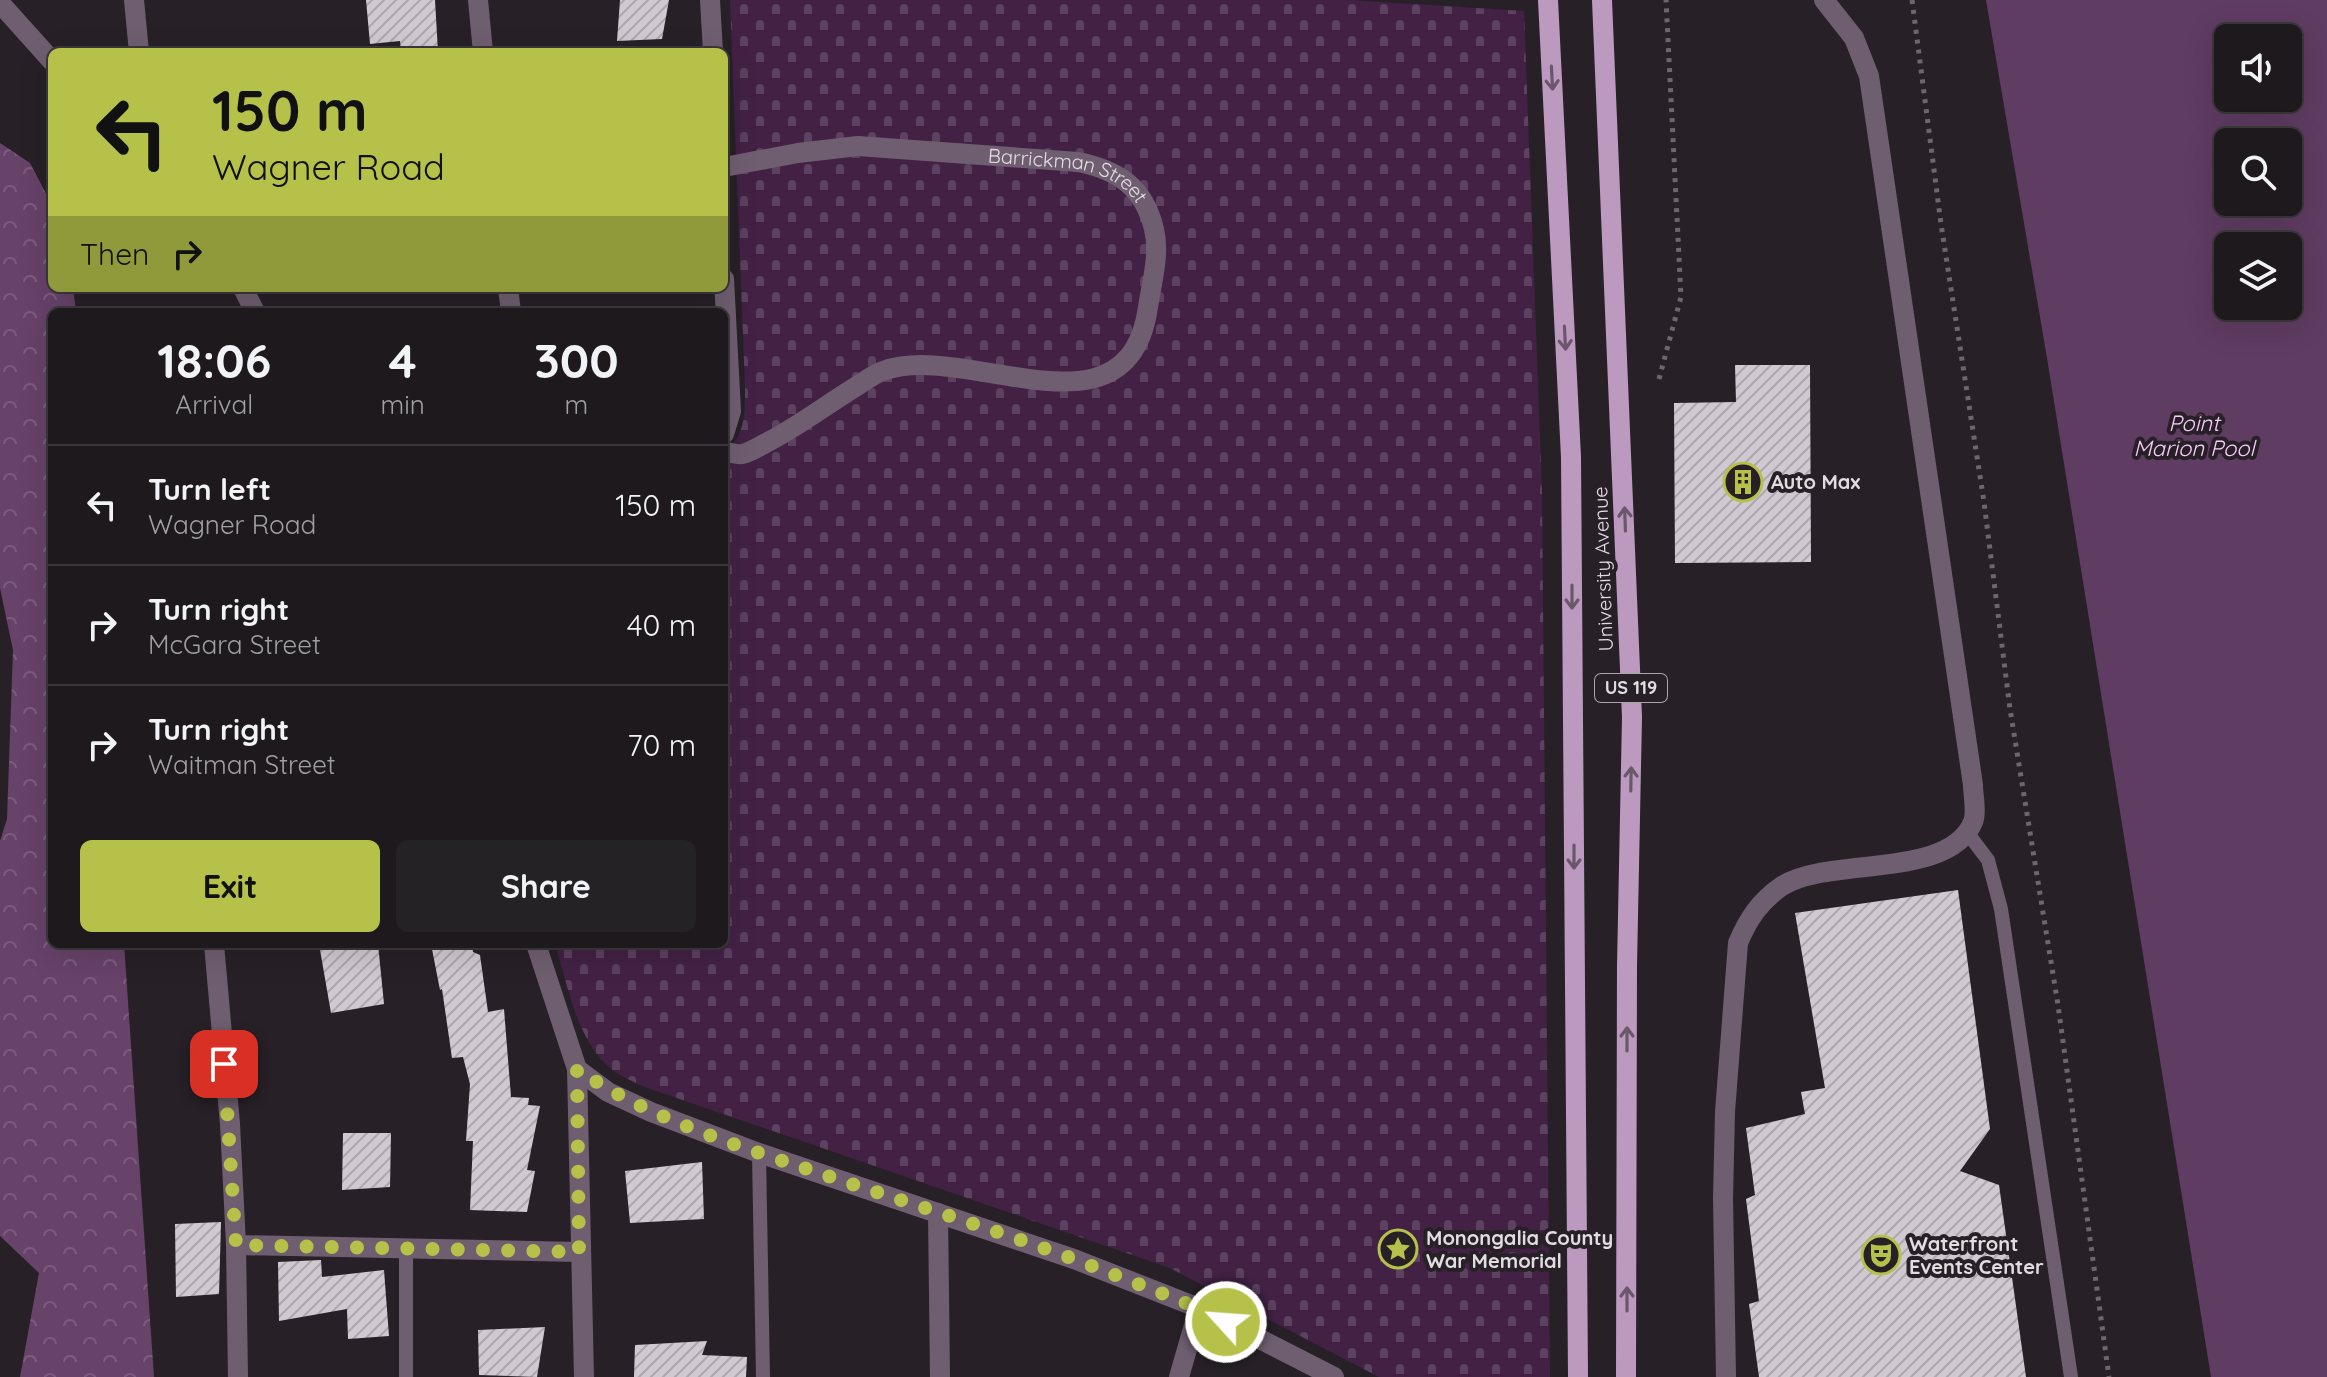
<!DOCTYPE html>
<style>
:root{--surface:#1d191d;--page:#252226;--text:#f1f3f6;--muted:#a0a0a4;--line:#3b383b;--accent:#b6c149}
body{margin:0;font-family:Quicksand,sans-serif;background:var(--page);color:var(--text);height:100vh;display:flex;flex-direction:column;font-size:30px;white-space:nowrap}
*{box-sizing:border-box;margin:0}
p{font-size:26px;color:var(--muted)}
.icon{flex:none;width:44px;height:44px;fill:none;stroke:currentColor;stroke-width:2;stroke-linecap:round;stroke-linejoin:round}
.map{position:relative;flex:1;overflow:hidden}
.sheet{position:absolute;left:48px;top:308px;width:680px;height:640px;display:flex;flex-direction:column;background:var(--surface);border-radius:12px;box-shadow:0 8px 32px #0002,0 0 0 2px var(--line)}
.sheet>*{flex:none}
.top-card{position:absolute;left:48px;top:48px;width:680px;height:244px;border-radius:12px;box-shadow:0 8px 32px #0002,0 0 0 2px var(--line);background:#b6c149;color:#111;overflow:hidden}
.tools{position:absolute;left:2214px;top:24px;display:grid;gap:16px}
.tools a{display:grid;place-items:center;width:88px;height:88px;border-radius:12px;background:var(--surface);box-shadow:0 8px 32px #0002,0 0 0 2px var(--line);font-size:40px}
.pin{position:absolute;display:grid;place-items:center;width:68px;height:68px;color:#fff;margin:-34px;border-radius:16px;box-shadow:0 4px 12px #0006}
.me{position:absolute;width:88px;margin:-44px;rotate:296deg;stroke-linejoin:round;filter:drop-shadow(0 0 6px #0008)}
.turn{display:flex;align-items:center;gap:28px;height:168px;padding:0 32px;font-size:36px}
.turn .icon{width:104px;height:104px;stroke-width:2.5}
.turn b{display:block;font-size:56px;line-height:68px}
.then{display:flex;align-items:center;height:76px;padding:0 32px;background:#0003;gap:16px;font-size:30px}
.eta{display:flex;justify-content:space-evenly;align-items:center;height:136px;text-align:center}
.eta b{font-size:48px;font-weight:700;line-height:56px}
.button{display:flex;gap:16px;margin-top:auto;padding:16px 32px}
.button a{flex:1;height:92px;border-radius:12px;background:var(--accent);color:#111;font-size:32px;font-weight:700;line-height:92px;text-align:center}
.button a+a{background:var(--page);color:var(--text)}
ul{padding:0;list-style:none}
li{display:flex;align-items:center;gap:24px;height:120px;padding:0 32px;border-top:2px solid var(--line)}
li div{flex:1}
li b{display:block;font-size:30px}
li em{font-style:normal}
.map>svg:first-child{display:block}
.forest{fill:url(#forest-crowns)}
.cemetery{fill:url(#cemetery-stones)}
.water{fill:#5f3c62;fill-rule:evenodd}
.building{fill:url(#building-hatch)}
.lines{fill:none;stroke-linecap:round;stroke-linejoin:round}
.path{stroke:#6d676d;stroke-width:5;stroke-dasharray:4 6;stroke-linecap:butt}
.service{stroke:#6f5e70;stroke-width:14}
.minor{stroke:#6f5e70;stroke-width:20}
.tertiary{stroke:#6f5e70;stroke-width:20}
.primary{stroke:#bc9abf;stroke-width:20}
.oneway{stroke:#6a576b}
.route{stroke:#b6c149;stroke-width:14;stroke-dasharray:0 25.2}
.labels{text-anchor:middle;stroke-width:8;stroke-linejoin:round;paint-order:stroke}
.shield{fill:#272127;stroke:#a9a5a9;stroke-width:2}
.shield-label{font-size:18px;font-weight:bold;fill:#e1dde1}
.street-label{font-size:20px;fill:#e1dde1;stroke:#272127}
.poi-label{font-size:20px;font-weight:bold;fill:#e1dde1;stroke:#272127;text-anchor:start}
.water-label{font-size:22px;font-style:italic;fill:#facafd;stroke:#272127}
</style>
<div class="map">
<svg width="2327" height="1377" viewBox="0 0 2327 1377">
<defs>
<pattern id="forest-crowns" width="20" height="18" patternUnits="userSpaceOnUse" patternTransform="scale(2)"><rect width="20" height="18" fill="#674269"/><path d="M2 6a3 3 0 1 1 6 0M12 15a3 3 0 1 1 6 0" fill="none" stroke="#7c5d7e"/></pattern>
<pattern id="cemetery-stones" width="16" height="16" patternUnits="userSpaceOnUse" patternTransform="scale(2)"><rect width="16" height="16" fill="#422145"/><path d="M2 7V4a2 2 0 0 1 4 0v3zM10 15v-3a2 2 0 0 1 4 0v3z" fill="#5d4160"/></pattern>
<pattern id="building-hatch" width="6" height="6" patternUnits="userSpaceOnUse" patternTransform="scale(2)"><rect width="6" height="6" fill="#d1c9d2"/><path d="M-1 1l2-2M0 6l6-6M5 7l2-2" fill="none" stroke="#aea7ae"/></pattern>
</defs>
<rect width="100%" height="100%" fill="#272127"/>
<polygon class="forest" points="0,143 30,163 52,205 52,288 73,288 76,312 52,312 52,944 124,944 154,1377 20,1377 39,1273 0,1236 0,841 7,819 13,650 0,588"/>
<path class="cemetery" d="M730 0H1349L1524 11 1542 492 1550 1377H1379L1170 1268 642 1086C633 1081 622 1077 614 1071 577 1044 568 985 555 944H724V453C746 435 745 413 745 387Z"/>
<path class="water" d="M1986 0H2327V1377H2211L2047 358ZM2228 38H2288V98H2228ZM2228 142H2288V202H2228ZM2228 246H2288V306H2228Z"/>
<g class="building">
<polygon points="366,0 435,0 438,52 401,52 400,41 370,44"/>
<polygon points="620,0 669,0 662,39 617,41"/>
<polygon points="1735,365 1810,365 1811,562 1675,563 1674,403 1736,402"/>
<polygon points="1958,890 1990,1129 1960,1171 1999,1185 2026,1377 1759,1377 1749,1304 1759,1301 1746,1199 1755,1195 1746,1128 1805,1114 1801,1092 1825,1088 1795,913"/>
<polygon points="319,944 378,944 384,1004 331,1013"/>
<polygon points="431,944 472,944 473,952 480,955 488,1012 504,1009 511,1097 529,1098 528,1105 540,1106 527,1170 535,1171 527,1212 470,1210 473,1141 466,1141 470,1084 463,1057 452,1058 442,989 440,990"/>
<polygon points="343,1133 391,1133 390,1187 342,1190"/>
<polygon points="702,1162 704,1219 630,1223 625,1171"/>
<polygon points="221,1222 219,1294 176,1297 175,1224"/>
<polygon points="321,1260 322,1277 384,1270 389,1336 348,1339 347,1309 279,1321 278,1262"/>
<polygon points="545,1327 537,1377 479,1375 478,1330"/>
<polygon points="707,1341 702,1355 747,1357 746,1377 634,1377 635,1345"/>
</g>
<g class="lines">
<g class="path">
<polyline points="1912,0 1941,224 1984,502 2010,709 2058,1005 2109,1377"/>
<polyline points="1659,379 1681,297 1666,0"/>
</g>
<g class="service">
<polyline points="1966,831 1988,860 2001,909 2071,1377"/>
<polyline points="759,1153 763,1377"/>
<polyline points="406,1377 406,1247"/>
</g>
<g class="minor">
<polyline points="134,0 139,52"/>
<polyline points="478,0 483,52"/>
<polyline points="710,0 713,52"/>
<path id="s1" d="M724 167 798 153 858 146 1078 162C1118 170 1144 187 1154 229 1160 254 1152 281 1148 307 1128 448 966 340 883 371 874 374 865 381 857 386 826 405 796 428 764 444 758 447 749 453 742 454 737 455 729 452 724 452"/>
<polyline points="724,279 731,411 724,434"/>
<polyline points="508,288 511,312"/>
<polyline points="214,944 230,1124 236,1245 238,1377"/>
<polyline points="577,1069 584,1377"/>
<polyline points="236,1245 579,1252"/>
<polyline points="1179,1377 1199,1308"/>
<path d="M1726 1377 1723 1198 1725 1112 1738 943C1748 919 1760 901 1782 886 1829 856 1949 880 1973 822 1977 812 1973 795 1973 785L1869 76 1854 38 1824 0"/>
</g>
<g class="tertiary">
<polyline points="0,3 52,61"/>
<polyline points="243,288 255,312"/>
<polyline points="536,944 577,1069 608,1092 651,1112 759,1153 1074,1259 1199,1308 1334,1377"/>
<polyline points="938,1213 940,1377"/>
</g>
<g class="primary">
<polyline points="1548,0 1571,457 1578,1377"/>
<polyline points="1602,0 1632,717 1627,966 1626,1377"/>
</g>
</g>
<defs><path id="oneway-shaft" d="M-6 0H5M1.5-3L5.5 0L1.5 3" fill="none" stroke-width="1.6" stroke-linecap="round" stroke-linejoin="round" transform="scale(2)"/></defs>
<g class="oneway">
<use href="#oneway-shaft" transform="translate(1552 78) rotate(87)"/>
<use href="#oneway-shaft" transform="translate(1565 338) rotate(87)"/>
<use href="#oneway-shaft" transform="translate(1625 519) rotate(-92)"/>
<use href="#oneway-shaft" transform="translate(1572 597) rotate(90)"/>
<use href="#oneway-shaft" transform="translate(1631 779) rotate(-89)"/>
<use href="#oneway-shaft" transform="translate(1574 857) rotate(90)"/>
<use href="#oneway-shaft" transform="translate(1627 1039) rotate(-90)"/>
<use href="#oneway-shaft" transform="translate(1627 1299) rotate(-90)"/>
</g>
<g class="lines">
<path class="route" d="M224 1064 236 1245 579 1252 577 1069C644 1116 732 1144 810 1170 913 1205 1018 1236 1120 1277 1156 1291 1192 1304 1226 1322"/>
</g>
<defs>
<symbol id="building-ring" viewBox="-11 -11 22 22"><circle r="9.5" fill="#272127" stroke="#b6c149" stroke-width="1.5"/><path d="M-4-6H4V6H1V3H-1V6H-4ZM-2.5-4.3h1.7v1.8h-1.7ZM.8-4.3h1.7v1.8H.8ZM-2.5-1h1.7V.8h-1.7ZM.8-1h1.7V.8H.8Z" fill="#b6c149"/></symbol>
<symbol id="sight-ring" viewBox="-11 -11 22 22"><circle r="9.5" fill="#272127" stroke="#b6c149" stroke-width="1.5"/><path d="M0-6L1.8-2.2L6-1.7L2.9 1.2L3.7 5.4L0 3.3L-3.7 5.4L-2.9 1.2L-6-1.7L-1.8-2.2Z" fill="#b6c149"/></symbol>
<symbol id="theatre-ring" viewBox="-11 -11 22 22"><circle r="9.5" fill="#272127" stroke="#b6c149" stroke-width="1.5"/><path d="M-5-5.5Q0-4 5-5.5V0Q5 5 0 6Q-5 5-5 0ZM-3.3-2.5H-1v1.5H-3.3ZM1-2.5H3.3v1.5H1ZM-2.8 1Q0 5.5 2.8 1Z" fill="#b6c149"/></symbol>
</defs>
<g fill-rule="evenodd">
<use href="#building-ring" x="1721" y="460" width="44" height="44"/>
<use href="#sight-ring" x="1376" y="1227" width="44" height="44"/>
<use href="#theatre-ring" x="1859" y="1233" width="44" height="44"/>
</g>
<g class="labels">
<rect class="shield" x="1595" y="674" width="72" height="28" rx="6"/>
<g class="shield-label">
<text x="1631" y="694">US 119</text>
</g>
<g class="street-label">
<text dy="7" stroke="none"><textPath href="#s1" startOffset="350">Barrickman Street</textPath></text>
<text transform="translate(1603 569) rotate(-92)" y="7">University Avenue</text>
</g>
<g class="poi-label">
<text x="1771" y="489">Auto Max</text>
<text x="1426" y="1245">Monongalia County<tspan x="1426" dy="23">War Memorial</tspan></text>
<text x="1909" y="1251">Waterfront<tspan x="1909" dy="23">Events Center</tspan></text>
</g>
<g class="water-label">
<text x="2194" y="431">Point<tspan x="2194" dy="25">Marion Pool</tspan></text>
</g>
</g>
</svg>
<div class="tools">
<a><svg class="icon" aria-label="sound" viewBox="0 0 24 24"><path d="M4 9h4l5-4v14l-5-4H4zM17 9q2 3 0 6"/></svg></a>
<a><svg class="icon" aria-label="search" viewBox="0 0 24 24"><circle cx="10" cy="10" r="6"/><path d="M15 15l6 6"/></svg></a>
<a><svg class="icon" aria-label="layers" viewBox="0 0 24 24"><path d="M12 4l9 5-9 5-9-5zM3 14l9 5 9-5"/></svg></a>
</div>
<div class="pin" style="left:224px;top:1064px;background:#d93025"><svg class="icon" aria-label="arrive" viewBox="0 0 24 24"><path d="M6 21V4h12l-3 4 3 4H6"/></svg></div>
<svg class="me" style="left:1226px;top:1322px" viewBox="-20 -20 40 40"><circle r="17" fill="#b6c149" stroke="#fff" stroke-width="3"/><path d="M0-11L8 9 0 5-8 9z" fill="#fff"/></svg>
<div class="top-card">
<div class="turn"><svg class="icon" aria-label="left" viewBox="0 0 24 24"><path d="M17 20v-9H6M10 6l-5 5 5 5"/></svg><div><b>150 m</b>Wagner Road</div></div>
<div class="then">Then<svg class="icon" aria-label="right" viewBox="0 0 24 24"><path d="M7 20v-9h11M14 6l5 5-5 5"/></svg></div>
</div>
<section class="sheet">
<div class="eta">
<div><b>18:06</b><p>Arrival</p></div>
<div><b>4</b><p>min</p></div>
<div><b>300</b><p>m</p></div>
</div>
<ul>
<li><svg class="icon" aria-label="left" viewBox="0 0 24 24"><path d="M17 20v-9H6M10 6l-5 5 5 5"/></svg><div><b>Turn left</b><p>Wagner Road</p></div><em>150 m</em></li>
<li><svg class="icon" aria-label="right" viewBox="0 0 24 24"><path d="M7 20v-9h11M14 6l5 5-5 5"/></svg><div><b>Turn right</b><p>McGara Street</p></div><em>40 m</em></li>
<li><svg class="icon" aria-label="right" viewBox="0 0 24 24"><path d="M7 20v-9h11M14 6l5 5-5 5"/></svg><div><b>Turn right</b><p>Waitman Street</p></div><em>70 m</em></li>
</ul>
<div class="button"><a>Exit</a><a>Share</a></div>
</section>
</div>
